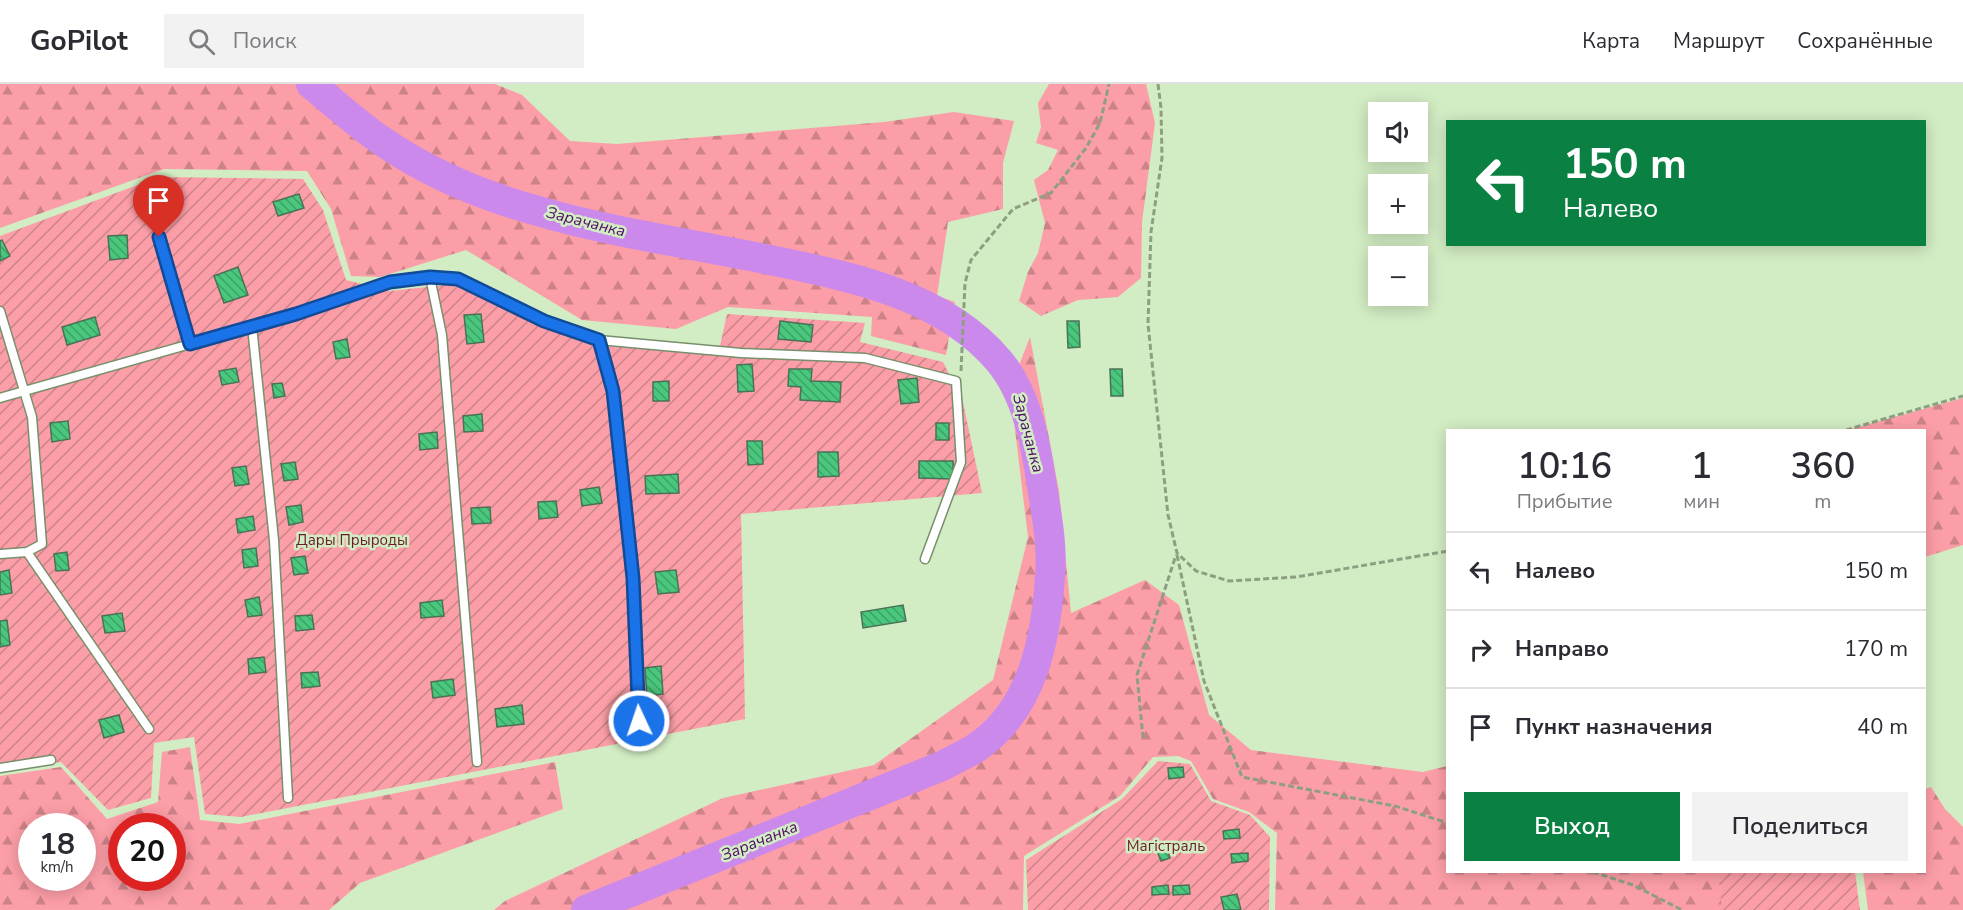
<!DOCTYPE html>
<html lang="ru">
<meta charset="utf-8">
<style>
:root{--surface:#fff;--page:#f2f2f3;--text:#2b2b33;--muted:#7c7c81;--line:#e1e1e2;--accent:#0b8043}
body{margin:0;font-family:"Nunito Sans",sans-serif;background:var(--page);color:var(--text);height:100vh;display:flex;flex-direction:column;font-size:22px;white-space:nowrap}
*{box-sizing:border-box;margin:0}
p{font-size:20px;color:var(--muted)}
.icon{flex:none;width:33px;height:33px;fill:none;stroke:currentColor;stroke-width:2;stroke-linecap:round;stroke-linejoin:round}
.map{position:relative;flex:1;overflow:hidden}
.side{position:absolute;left:1446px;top:345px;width:480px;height:444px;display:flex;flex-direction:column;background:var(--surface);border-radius:0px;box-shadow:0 3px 15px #0003}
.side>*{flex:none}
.guide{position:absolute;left:1446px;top:36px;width:480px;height:126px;border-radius:0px;box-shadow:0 3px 15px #0003;background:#0b8043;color:#fff;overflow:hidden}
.controls{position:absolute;left:1368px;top:18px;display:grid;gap:12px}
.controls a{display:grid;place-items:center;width:60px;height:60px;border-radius:0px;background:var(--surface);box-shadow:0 3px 15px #0003;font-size:30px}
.speed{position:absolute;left:18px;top:729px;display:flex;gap:12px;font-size:30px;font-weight:700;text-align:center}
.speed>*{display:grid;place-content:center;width:78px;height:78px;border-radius:50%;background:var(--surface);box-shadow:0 3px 15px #0003;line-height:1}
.speed small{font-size:15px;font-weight:400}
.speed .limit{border:9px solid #d22;background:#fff;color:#111}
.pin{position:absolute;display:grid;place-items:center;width:51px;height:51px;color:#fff;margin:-62px -26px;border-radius:50% 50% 50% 0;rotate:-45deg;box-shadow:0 0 6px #0007}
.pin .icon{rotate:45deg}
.me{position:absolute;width:66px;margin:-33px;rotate:357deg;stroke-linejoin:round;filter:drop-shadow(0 0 4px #0008)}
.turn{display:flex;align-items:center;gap:21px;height:126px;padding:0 18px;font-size:27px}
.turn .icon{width:78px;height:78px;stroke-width:2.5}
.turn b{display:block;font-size:42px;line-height:51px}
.eta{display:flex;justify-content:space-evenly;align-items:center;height:102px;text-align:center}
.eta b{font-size:36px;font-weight:600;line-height:42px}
.primary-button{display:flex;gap:12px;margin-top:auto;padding:12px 18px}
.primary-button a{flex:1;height:69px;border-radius:0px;background:var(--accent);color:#fff;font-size:24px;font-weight:600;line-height:69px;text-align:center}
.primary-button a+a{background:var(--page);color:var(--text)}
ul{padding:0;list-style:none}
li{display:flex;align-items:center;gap:18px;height:78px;padding:0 18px;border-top:2px solid var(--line)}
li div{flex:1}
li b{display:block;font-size:22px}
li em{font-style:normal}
header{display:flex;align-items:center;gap:36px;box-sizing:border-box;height:84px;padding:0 30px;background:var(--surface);border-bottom:2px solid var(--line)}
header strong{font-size:28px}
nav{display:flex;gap:33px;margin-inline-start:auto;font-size:21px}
.search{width:420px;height:54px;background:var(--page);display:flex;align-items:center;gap:15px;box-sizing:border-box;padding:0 21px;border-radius:0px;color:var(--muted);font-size:22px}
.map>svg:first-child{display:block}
.forest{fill:url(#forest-firs);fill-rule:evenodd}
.garden{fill:url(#garden-furrows)}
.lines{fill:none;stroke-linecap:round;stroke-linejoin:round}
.river{stroke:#cb89ec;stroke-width:30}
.building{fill:url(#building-back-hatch);stroke:#4b7157;stroke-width:1.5}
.lane-casing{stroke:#778f6a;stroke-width:11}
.path{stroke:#8ca081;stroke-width:3;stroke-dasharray:6 3;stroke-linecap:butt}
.lane{stroke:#fff;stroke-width:8}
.route-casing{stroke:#114b97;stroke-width:15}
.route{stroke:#1a73e8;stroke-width:10}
.labels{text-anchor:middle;stroke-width:5;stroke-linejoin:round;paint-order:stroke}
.park-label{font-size:15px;fill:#6b1d2b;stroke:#d2ecc3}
.water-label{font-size:16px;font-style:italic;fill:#4e0c67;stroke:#d2ecc3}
</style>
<header>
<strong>GoPilot</strong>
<div class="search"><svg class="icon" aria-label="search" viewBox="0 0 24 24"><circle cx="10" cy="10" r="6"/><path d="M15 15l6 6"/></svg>Поиск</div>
<nav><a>Карта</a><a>Маршрут</a><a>Сохранённые</a></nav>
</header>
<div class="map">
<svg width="1963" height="826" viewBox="0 0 1963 826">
<defs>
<pattern id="forest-firs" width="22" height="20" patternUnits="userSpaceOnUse" patternTransform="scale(1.5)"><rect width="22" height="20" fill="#fc9ea7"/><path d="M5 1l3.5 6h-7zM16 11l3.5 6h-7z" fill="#cc8288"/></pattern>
<pattern id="garden-furrows" width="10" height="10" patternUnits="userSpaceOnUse" patternTransform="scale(1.5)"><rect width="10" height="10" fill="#fc9ea7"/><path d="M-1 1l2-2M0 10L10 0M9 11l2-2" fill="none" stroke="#cc8288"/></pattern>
<pattern id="building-back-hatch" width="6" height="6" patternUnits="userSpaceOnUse" patternTransform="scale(1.5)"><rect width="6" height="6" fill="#49c77d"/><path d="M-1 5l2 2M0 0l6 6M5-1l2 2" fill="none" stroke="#3da266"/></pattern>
</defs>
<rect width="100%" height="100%" fill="#d2ecc3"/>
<g class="forest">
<polygon points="0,0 495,0 522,11 570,57 617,60 884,38 954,28 1014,37 1003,79 1003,125 948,138 937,212 955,218 946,271 871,252 872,233 728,223 676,245 582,236 466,166 380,193 351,192 331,125 307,87 164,85 0,144"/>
<polygon points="1049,0 1146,0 1155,39 1142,138 1141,194 1118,213 1078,216 1041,232 1019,217 1028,188 1038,169 1045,139 1034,96 1048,86 1058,66 1036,59 1041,43 1038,19"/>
<polygon points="1030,253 1059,407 1071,529 1145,496 1179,521 1209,631 1251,666 1423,688 1447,682 1448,788 1725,788 1729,826 1275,826 1277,749 1249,728 1213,715 1191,677 1178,672 1153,673 1120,712 1024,772 1023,826 494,826 505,817 723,714 874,681 993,596 1028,453 1010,304"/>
<polygon points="1963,314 1963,461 1925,473 1924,346 1851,345"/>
<path d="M190 663 200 736 239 740 555 678 563 725 360 799 329 826H0V692L61 683 107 735 158 718 162 668ZM82 742V794H32V742ZM172 742V794H122V742Z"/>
<polygon points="1931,703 1945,725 1963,743 1963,826 1868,826 1863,788 1924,788 1925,705"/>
</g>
<g class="garden">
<polygon points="159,93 303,95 323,126 346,196 390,207 454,200 546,242 718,271 727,230 865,239 860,258 943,278 963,318 982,409 741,430 745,635 241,733 205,730 194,653 154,659 151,714 108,726 61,678 0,686 0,152"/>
<polygon points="1158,677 1190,680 1211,717 1250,731 1270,753 1269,826 1028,826 1026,776 1122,715"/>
<polygon points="1718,788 1855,788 1860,826 1722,826"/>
</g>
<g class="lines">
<path class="river" d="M311 0C334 19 357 40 382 57 427 88 478 110 531 125 601 146 674 157 745 171 832 189 939 205 999 277 1026 309 1035 356 1041 396 1046 428 1053 461 1050 493 1046 554 1033 623 980 661 968 670 954 675 942 682L586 826"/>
</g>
<g class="building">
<polygon points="299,110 304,124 278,132 273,118"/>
<polygon points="127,151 128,174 110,176 108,152"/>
<polygon points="2,156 10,172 0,177 0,157"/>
<polygon points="238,183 248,211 224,219 214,192"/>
<polygon points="481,230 484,258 467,260 464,231"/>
<polygon points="95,233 100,251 67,261 62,243"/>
<polygon points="780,237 813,241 811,258 778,255"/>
<polygon points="1067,237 1079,237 1080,263 1068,264"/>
<polygon points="347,255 350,273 336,275 333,258"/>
<polygon points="752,280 754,307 738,308 737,281"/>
<polygon points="236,284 239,298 222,301 219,287"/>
<polygon points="789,285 812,285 811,297 841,298 840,318 800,316 801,303 788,302"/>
<polygon points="1110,285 1122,285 1123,312 1111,312"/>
<polygon points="917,294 919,318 901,320 898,296"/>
<polygon points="669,297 669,317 653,317 653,298"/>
<polygon points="282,299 285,312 274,314 272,300"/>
<polygon points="482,330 483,347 464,348 463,332"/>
<polygon points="68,337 70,355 52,358 50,339"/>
<rect x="936" y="339" width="13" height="17"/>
<polygon points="437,348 438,364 420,366 419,350"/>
<polygon points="747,357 762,357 763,380 748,381"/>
<polygon points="818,368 838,368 839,392 818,393"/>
<polygon points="919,377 953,377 953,395 919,394"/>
<polygon points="295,378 298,395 284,397 281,380"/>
<polygon points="246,382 249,400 235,402 232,384"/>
<polygon points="678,390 679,409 646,410 645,392"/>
<polygon points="599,403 602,419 582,422 580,406"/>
<polygon points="556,417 558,433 539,435 538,418"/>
<polygon points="301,421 303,438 289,441 286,423"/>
<polygon points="490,423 491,439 472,440 471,424"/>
<polygon points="253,432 255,446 238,449 236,435"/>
<polygon points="256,464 258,482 244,484 242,466"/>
<polygon points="67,468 69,486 56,487 54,470"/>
<polygon points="305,472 308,489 294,491 291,474"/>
<polygon points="9,486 12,509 0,511 0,488"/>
<polygon points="676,486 679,508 658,510 655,488"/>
<polygon points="259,513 262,531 248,533 245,516"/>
<polygon points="442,516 444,532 421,534 420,519"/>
<polygon points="903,521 906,537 863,544 861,528"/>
<polygon points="122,529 125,547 105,549 102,532"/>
<polygon points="312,531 314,545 296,547 295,532"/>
<polygon points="7,536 10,561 0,563 0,537"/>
<polygon points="264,573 266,588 249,590 248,575"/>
<polygon points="661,582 663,610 647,612 645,584"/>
<polygon points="318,588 320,602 302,604 301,589"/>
<polygon points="453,595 455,611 433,614 431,598"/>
<polygon points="522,621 524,640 497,643 495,625"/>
<polygon points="119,631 124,648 104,654 99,636"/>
<polygon points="1183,683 1184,693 1169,695 1168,684"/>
<polygon points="1239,745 1240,754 1224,755 1223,747"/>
<polygon points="1164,758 1170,774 1161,777 1155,762"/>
<polygon points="1248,769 1248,777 1232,779 1231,770"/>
<polygon points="1168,801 1169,810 1152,811 1152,803"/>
<polygon points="1189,801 1190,810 1173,811 1173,802"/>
<polygon points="1237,810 1241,826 1224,826 1221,813"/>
</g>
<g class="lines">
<defs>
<g id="lane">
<polyline points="159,153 190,260"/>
<polyline points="430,193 442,251 477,678"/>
<polyline points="0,227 32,333 42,460 27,468 0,470"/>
<polyline points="252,242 274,456 288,714"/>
<polyline points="599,256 613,307 633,494 640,637"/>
<polyline points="0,314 296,230 390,199 430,193 458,195 545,237 599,256 741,269 865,274 956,297 961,378 925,475"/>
<polyline points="27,468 149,645"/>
<polyline points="0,684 51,676"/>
</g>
</defs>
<use href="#lane" class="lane-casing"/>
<g class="path">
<polyline points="1158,0 1161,24 1162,74 1151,148 1148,240 1168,431 1177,469 1196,487 1229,497 1296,493 1448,467"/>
<polyline points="961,287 965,199 971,176 1013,125 1051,109 1086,64 1100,39 1109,0"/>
<polyline points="1846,346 1963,312"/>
<polyline points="1177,471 1204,597 1242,693 1395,722 1448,739"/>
<polyline points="1143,654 1137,591 1176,471"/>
<polyline points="1593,788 1633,801 1682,826"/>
</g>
<use href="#lane" class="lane"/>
</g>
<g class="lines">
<defs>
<polyline id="route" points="159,153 190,260 296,230 390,198 430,193 458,195 544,237 599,256 613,307 633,494 639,637"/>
</defs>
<use href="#route" class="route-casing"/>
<use href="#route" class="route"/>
</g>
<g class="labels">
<g class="park-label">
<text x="352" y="461">Дары Прыроды</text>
<text x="1166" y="767">Магістраль</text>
</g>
<g class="water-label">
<text transform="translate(586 137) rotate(14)" y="6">Зарачанка</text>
<text transform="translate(1029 349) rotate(75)" y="6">Зарачанка</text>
<text transform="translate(759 756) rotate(-22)" y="6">Зарачанка</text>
</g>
</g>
</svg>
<div class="controls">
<a><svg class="icon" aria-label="sound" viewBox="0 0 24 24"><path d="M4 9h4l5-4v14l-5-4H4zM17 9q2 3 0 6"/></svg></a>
<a>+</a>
<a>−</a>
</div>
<div class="speed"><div>18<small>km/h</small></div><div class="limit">20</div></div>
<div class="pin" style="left:159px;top:153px;background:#d93025"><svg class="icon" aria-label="arrive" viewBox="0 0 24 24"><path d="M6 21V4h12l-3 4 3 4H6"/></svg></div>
<svg class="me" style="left:639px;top:637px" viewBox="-20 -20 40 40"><circle r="17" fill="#1a73e8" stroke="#fff" stroke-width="3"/><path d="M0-11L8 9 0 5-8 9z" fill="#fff"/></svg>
<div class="guide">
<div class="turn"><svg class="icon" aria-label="left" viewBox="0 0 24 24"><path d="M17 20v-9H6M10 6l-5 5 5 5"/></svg><div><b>150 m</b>Налево</div></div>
</div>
<section class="side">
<div class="eta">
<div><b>10:16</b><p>Прибытие</p></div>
<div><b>1</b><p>мин</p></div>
<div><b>360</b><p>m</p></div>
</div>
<ul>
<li><svg class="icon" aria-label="left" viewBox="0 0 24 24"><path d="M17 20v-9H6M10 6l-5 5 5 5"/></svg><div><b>Налево</b></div><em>150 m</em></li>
<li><svg class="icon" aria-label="right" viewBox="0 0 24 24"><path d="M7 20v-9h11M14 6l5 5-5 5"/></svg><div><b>Направо</b></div><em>170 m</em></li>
<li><svg class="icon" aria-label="arrive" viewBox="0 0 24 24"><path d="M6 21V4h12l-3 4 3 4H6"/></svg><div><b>Пункт назначения</b></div><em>40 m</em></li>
</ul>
<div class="primary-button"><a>Выход</a><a>Поделиться</a></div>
</section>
</div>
